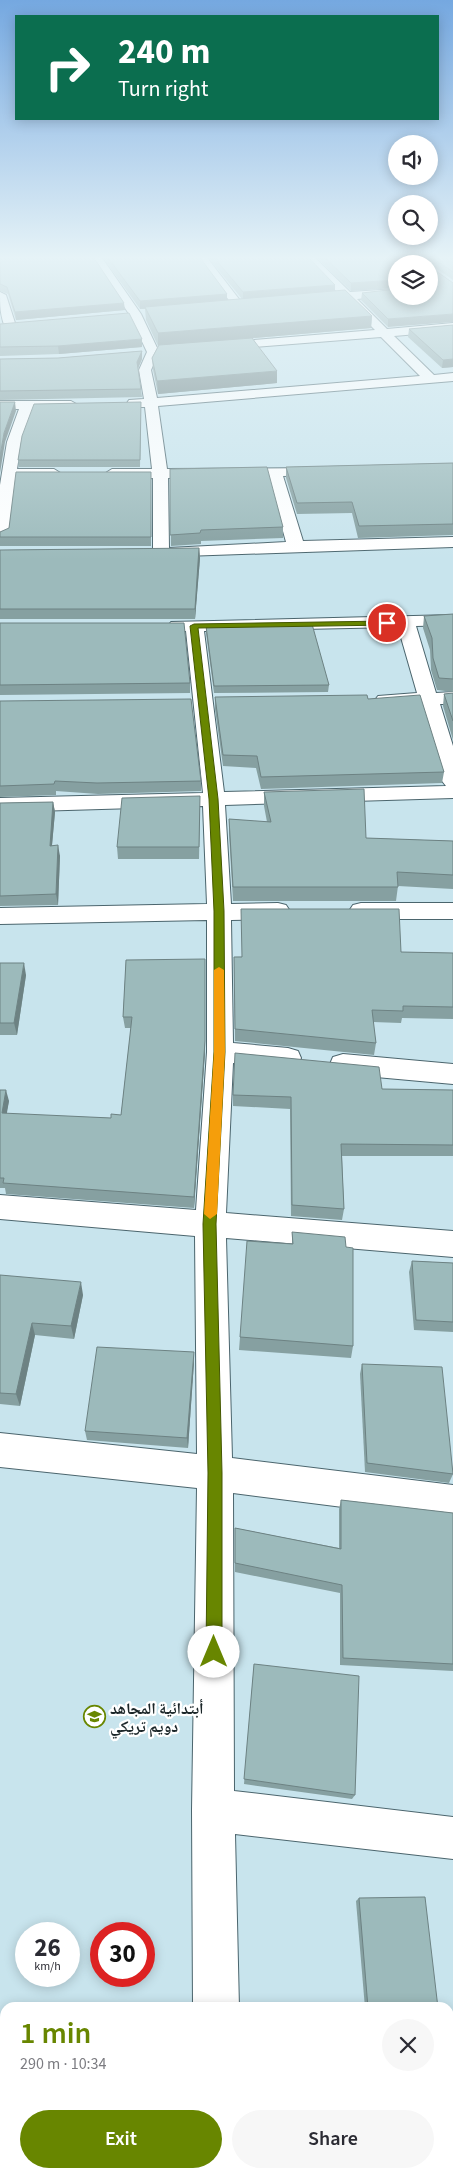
<!DOCTYPE html>
<meta charset="utf-8">
<style>
:root{--surface:#fff;--page:#f7f7f7;--text:#2b2b33;--muted:#7c7c81;--accent:#688600}
body{margin:0;font-family:"Source Sans 3","Noto Naskh Arabic",sans-serif;background:var(--page);color:var(--text);height:100vh;display:flex;flex-direction:column;font-size:19px;white-space:nowrap}
*{box-sizing:border-box;margin:0}
p{font-size:16px;color:var(--muted)}
.icon{flex:none;width:28px;height:28px;fill:none;stroke:currentColor;stroke-width:2;stroke-linecap:round;stroke-linejoin:round}
.map{position:relative;flex:1;overflow:hidden}
.sheet{position:absolute;left:0px;top:2002px;width:454px;height:176px;display:flex;flex-direction:column;background:var(--surface);border-radius:15px 15px 0 0;box-shadow:0 2px 12px #0003}
.sheet>*{flex:none}
.guide{position:absolute;left:15px;top:15px;width:424px;height:105px;border-radius:0px;box-shadow:0 2px 12px #0003;background:#0b6e4f;color:#fff;overflow:hidden}
.fabs{position:absolute;left:388px;top:135px;display:grid;gap:10px}
.fabs a{display:grid;place-items:center;width:50px;height:50px;border-radius:50%;background:var(--surface);box-shadow:0 2px 12px #0003;font-size:25px}
.speed{position:absolute;left:15px;top:1922px;display:flex;gap:10px;font-size:25px;font-weight:700;text-align:center}
.speed>*{display:grid;place-content:center;width:65px;height:65px;border-radius:50%;background:var(--surface);box-shadow:0 2px 12px #0003;line-height:1}
.speed small{font-size:12px;font-weight:400}
.speed .limit{border:8px solid #d22;background:#fff;color:#111}
.pin{position:absolute;display:grid;place-items:center;width:42px;height:42px;color:#fff;margin:-21px;border:2px solid #fff;border-radius:50%;box-shadow:0 1px 5px #0007}
.me{position:absolute;width:55px;margin:-28px;rotate:0deg;stroke-linejoin:round;filter:drop-shadow(0 0 4px #0008)}
.turn{display:flex;align-items:center;gap:18px;height:105px;padding:0 20px;font-size:22px}
.turn .icon{width:65px;height:65px;stroke-width:2.5}
.turn b{display:block;font-size:35px;line-height:42px}
.round{display:grid;place-items:center;flex:none;width:52px;height:52px;border-radius:26px;background:var(--page)}
.headline{display:flex;align-items:center;justify-content:space-between;height:85px;padding:0 20px}
h1{font-size:30px;font-weight:600;line-height:38px;color:var(--accent)}
.button{display:flex;gap:10px;margin-top:auto;padding:10px 20px}
.button a{flex:1;height:58px;border-radius:30px;background:var(--accent);color:#fff;font-size:20px;font-weight:600;line-height:58px;text-align:center}
.button a+a{background:var(--page);color:var(--text)}
.map>svg:first-child{display:block}
.lines{fill:none;stroke-linecap:round;stroke-linejoin:round}
.minor-casing{stroke:#4b656d;stroke-width:2}
.minor{fill:#fff;fill-rule:evenodd}
.wall{fill:#86a0a1}
.shaded-wall{fill:#6d8283}
.building{fill:#9cbabb;stroke:#6d8283}
.route{fill:#688600;stroke:#445700}
.slow{fill:#f59e0b}
.labels{text-anchor:middle;stroke-width:4.5;stroke-linejoin:round;paint-order:stroke}
.near-poi-label{font-size:16px;font-weight:bold;fill:#1b2629;stroke:#fff;text-anchor:start}
</style>
<div class="map">
<svg width="453" height="2178" viewBox="0 0 453 2178">
<rect width="100%" height="100%" fill="#c8e4ed"/>
<g class="lines">
<defs>
<g id="minor">
<path d="M90 255H100L141 314 159 352 151 370 157 398 420 376 381 337 214 350 212 347 218 343 375 330 345 300 309 301V297L338 293 301 255H312L350 292 396 289V295L357 299 387 329 453 323V331L394 336 434 375 453 373V381L158 406 167 469 327 468 329 471 322 475 283 476 303 541 453 537V547L155 557 153 553V478L112 479 104 474 112 469H152L145 407H134L127 403 129 400 144 399 139 370 147 352 129 314ZM268 476 286 542 169 548 168 478Z"/>
<polygon points="195,255 205,255 242,303 242,307 234,307"/>
<path d="M0 292 6 295 16 326 14 329H6C0 317 0 305 0 292Z"/>
<polygon points="0,401 71,401 78,405 71,409 33,409 21,442 17,469 54,469 62,474 54,479 16,479 8,537 0,542 0,485 7,442 19,409 0,409"/>
<path d="M453 615V625L416 626 436 693 453 692V704H440L453 746V798L225 805 231 904 278 903 286 905 290 911 286 917 278 919 231 920 233 1043 288 1048 298 1051 301 1058 298 1065 288 1068 233 1063 226 1213 453 1231V1257L226 1238 232 1458 453 1485V1521L233 1493 234 1791 453 1817V1859L235 1834 239 2008H193L192 1810 197 1488 0 1467V1433L197 1454 195 1236 0 1219V1195L196 1210 207 1052V920L0 924V908L207 904 203 806 0 812V798L203 793 186 631 171 630 168 626 171 622ZM398 627 417 693 378 696 375 700 378 704 420 705 442 781 446 786 224 792 204 631Z"/>
<polygon points="361,903 453,903 453,919 361,919 353,917 349,911 353,905"/>
<polygon points="343,1054 453,1064 453,1084 343,1074 333,1071 330,1064 333,1057"/>
<rect x="194" y="2174" width="50" height="4"/>
</g>
</defs>
<use href="#minor" class="minor-casing"/>
<use href="#minor" class="minor"/>
</g>
<g class="wall">
<polygon points="0,255 125,310 16,320 8,294 0,291"/>
<polygon points="101,255 198,255 227,300 242,299 206,255 306,255 335,291 372,316 371,328 253,338 277,383 158,394 153,370 152,358 158,346 146,320 145,309 140,309"/>
<polygon points="314,255 453,255 453,280 429,263 351,291"/>
<polygon points="396,289 388,327 361,300 362,293"/>
<polygon points="0,324 142,347 59,354 0,356"/>
<polygon points="453,325 453,367 442,368 408,337 409,329"/>
<polygon points="142,351 142,359 138,369 141,389 142,397 0,400 0,359 58,358"/>
<polygon points="141,402 140,467 19,467 18,460"/>
<polygon points="453,463 453,535 358,538 352,513 297,514 286,478 286,467"/>
<polygon points="170,469 283,527 283,538 201,541 201,544 171,546"/>
<polygon points="151,481 151,546 0,546 0,532"/>
<polygon points="199,548 200,558 195,619 0,619 0,550"/>
<polygon points="453,614 453,692 437,690 431,670 430,650 423,628 424,616"/>
<polygon points="0,623 190,683 190,693 0,695"/>
<polygon points="206,626 329,685 328,692 214,693 206,633"/>
<polygon points="453,693 453,740 443,706 444,694"/>
<polygon points="215,697 368,699 444,772 442,783 261,789 256,768 223,766 215,709"/>
<polygon points="0,701 201,781 201,791 98,794 56,791 56,795 0,797"/>
<polygon points="264,792 366,838 453,841 453,889 398,886 396,901 233,901 229,833 229,819 267,822 264,806"/>
<polygon points="53,802 55,812 52,845 60,856 58,905 0,906 0,803"/>
<polygon points="200,808 199,859 118,859 117,847"/>
<polygon points="401,952 453,953 453,1019 402,1018 401,1023 373,1022 376,1043 374,1055 235,1041 234,957"/>
<polygon points="126,960 205,1052 194,1208 6,1194 5,1188 0,1188 0,1090 9,1101 6,1114 111,1118 121,1115 131,1028 125,1028 123,1017"/>
<polygon points="0,963 26,975 17,1035 0,1035"/>
<polygon points="382,1089 453,1090 453,1156 342,1156 344,1209 342,1220 291,1216 290,1109 233,1106 233,1095"/>
<polygon points="292,1232 353,1346 351,1358 239,1350 240,1337 292,1244"/>
<polygon points="412,1261 453,1263 453,1332 414,1330 409,1272"/>
<polygon points="0,1275 83,1295 74,1339 35,1335 20,1406 0,1404"/>
<polygon points="194,1362 188,1448 87,1440 85,1431"/>
<polygon points="362,1364 453,1474 449,1483 365,1472 360,1374"/>
<polygon points="341,1500 453,1513 453,1671 340,1665 340,1593 235,1572 235,1528 339,1548 339,1509"/>
<polygon points="254,1664 355,1795 352,1799 244,1784"/>
<polygon points="359,1898 438,2008 365,2008 356,1901"/>
</g>
<g class="shaded-wall">
<polygon points="396,280 396,288 351,291 351,283"/>
<polygon points="335,285 335,292 243,300 243,292"/>
<polygon points="227,294 227,301 140,309 140,301"/>
<polygon points="124,303 125,310 16,320 15,312"/>
<polygon points="453,314 453,322 388,327 388,319"/>
<polygon points="372,316 371,328 158,346 158,333"/>
<polygon points="142,339 142,347 59,354 58,346"/>
<polygon points="142,351 142,359 137,370 137,362"/>
<polygon points="453,359 453,367 442,368 443,360"/>
<polygon points="277,371 277,383 158,394 157,381"/>
<polygon points="15,402 16,411 5,442 0,473 0,456 4,433"/>
<polygon points="199,548 200,558 195,619 195,609"/>
<polygon points="53,802 55,812 51,856 50,846"/>
<polygon points="58,845 60,856 58,905 56,894"/>
<polygon points="205,959 205,1052 194,1208 194,1197"/>
<polygon points="24,963 26,975 17,1035 14,1023"/>
<polygon points="6,1090 9,1101 5,1124 2,1113"/>
<polygon points="81,1282 83,1295 74,1339 71,1326"/>
<polygon points="32,1323 35,1335 20,1406 16,1394"/>
<polygon points="194,1352 194,1362 188,1448 187,1438"/>
</g>
<g class="building">
<polygon points="0,255 92,255 124,303 15,312 7,287 0,284"/>
<polygon points="106,255 198,255 227,294 140,301"/>
<polygon points="212,255 306,255 335,285 243,292"/>
<polygon points="322,255 453,255 453,272 428,255 429,264 396,264 396,280 351,283"/>
<polygon points="429,266 453,283 453,314 388,319 362,293 396,289 396,296 429,296"/>
<polygon points="345,290 372,316 158,333 145,307"/>
<polygon points="129,313 142,339 58,346 0,347 0,324"/>
<polygon points="453,325 453,359 443,360 409,329"/>
<polygon points="252,338 277,371 157,381 152,358 159,345"/>
<polygon points="142,351 137,362 141,389 0,391 0,359 58,358"/>
<polygon points="0,402 15,402 4,433 0,456"/>
<polygon points="141,402 140,460 18,460 22,436 34,404"/>
<polygon points="453,463 453,524 359,526 352,502 297,503 286,467"/>
<polygon points="267,467 283,527 201,530 200,533 170,535 170,469"/>
<polygon points="16,472 151,472 151,537 0,537 0,532 9,528"/>
<polygon points="199,548 195,609 0,609 0,550"/>
<polygon points="453,614 453,679 439,678 433,658 432,638 424,616"/>
<polygon points="0,623 184,623 190,683 0,685"/>
<polygon points="312,624 329,685 214,686 206,626"/>
<polygon points="453,693 453,721 444,694"/>
<polygon points="367,695 368,699 420,695 444,772 261,777 257,756 223,755 215,697"/>
<polygon points="191,699 201,781 97,783 55,781 54,784 0,786 0,701"/>
<polygon points="364,789 366,838 453,841 453,875 397,872 398,887 233,887 229,819 271,822 264,792"/>
<polygon points="200,796 199,847 117,847 122,798"/>
<polygon points="53,802 50,846 58,845 56,894 0,896 0,803"/>
<polygon points="241,909 399,909 401,952 453,953 453,1007 403,1006 403,1011 372,1010 376,1043 235,1029 234,957 242,957"/>
<polygon points="205,959 205,1041 194,1197 3,1183 4,1178 0,1178 0,1090 6,1090 2,1113 111,1118 111,1114 121,1115 132,1017 123,1017 126,960"/>
<polygon points="0,963 24,963 14,1023 0,1023"/>
<polygon points="235,1053 379,1067 382,1089 453,1090 453,1145 341,1144 344,1209 292,1205 291,1097 233,1095"/>
<polygon points="292,1232 345,1237 346,1247 353,1248 353,1346 240,1337 247,1241 293,1244"/>
<polygon points="412,1261 453,1263 453,1322 416,1320"/>
<polygon points="0,1275 81,1282 71,1326 32,1323 16,1394 0,1393"/>
<polygon points="97,1347 194,1352 187,1438 85,1431"/>
<polygon points="362,1364 442,1367 453,1474 367,1463"/>
<polygon points="341,1500 453,1513 453,1664 343,1658 342,1585 235,1563 235,1528 341,1549"/>
<polygon points="254,1664 359,1676 355,1795 244,1779"/>
<polygon points="425,1897 438,2008 368,2008 359,1898"/>
<polygon points="293,2174 359,2174 360,2178 293,2178"/>
</g>
<linearGradient id="sky" x2="0" y2="1"><stop stop-color="#75a8e0"/><stop offset="0.46" stop-color="#e6f3f7"/><stop offset="1" stop-color="#e6f3f7" stop-opacity="0"/></linearGradient>
<rect width="453" height="560" fill="url(#sky)"/>
<polygon class="route" points="387,621 389,621 389,625 198,628 218,799 224,911 225,1052 216,1224 222,1473 222,1652 220,1657 214,1660 208,1657 206,1652 208,1473 203,1224 214,1052 214,911 209,799 190,626 194,624"/>
<polygon class="slow" points="219,967 224,970 225,1052 217,1214 210,1219 204,1214 214,1052 214,970"/>
<defs>
<symbol id="school-ring" viewBox="-11 -11 22 22"><circle r="9.5" fill="#fff" stroke="#688600" stroke-width="1.5"/><path d="M0-5L7-2L0 1L-7-2ZM-4 1L0 2.5L4 1V4Q0 6-4 4Z" fill="#688600"/></symbol>
</defs>
<g fill-rule="evenodd">
<use href="#school-ring" x="82" y="1704" width="25" height="25"/>
</g>
<g class="labels">
<g class="near-poi-label">
<text x="110" y="1714">أبتدائية المجاهد<tspan x="110" dy="18">دويم تريكي</tspan></text>
</g>
</g>
</svg>
<div class="fabs">
<a><svg class="icon" aria-label="sound" viewBox="0 0 24 24"><path d="M4 9h4l5-4v14l-5-4H4zM17 9q2 3 0 6"/></svg></a>
<a><svg class="icon" aria-label="search" viewBox="0 0 24 24"><circle cx="10" cy="10" r="6"/><path d="M15 15l6 6"/></svg></a>
<a><svg class="icon" aria-label="layers" viewBox="0 0 24 24"><path d="M12 4l9 5-9 5-9-5zM3 14l9 5 9-5"/></svg></a>
</div>
<div class="speed"><div>26<small>km/h</small></div><div class="limit">30</div></div>
<div class="pin" style="left:387px;top:623px;background:#d93025"><svg class="icon" aria-label="arrive" viewBox="0 0 24 24"><path d="M6 21V4h12l-3 4 3 4H6"/></svg></div>
<svg class="me" style="left:214px;top:1652px" viewBox="-20 -20 40 40"><circle r="19" fill="#fff"/><path d="M0-13L10 11 0 6-10 11z" fill="#688600"/></svg>
<div class="guide">
<div class="turn"><svg class="icon" aria-label="right" viewBox="0 0 24 24"><path d="M7 20v-9h11M14 6l5 5-5 5"/></svg><div><b>240 m</b>Turn right</div></div>
</div>
<section class="sheet">
<div class="headline"><div><h1>1 min</h1><p>290 m · 10:34</p></div><a class="round"><svg class="icon" aria-label="close" viewBox="0 0 24 24"><path d="M6 6l12 12M18 6L6 18"/></svg></a></div>
<div class="button"><a>Exit</a><a>Share</a></div>
</section>
</div>
